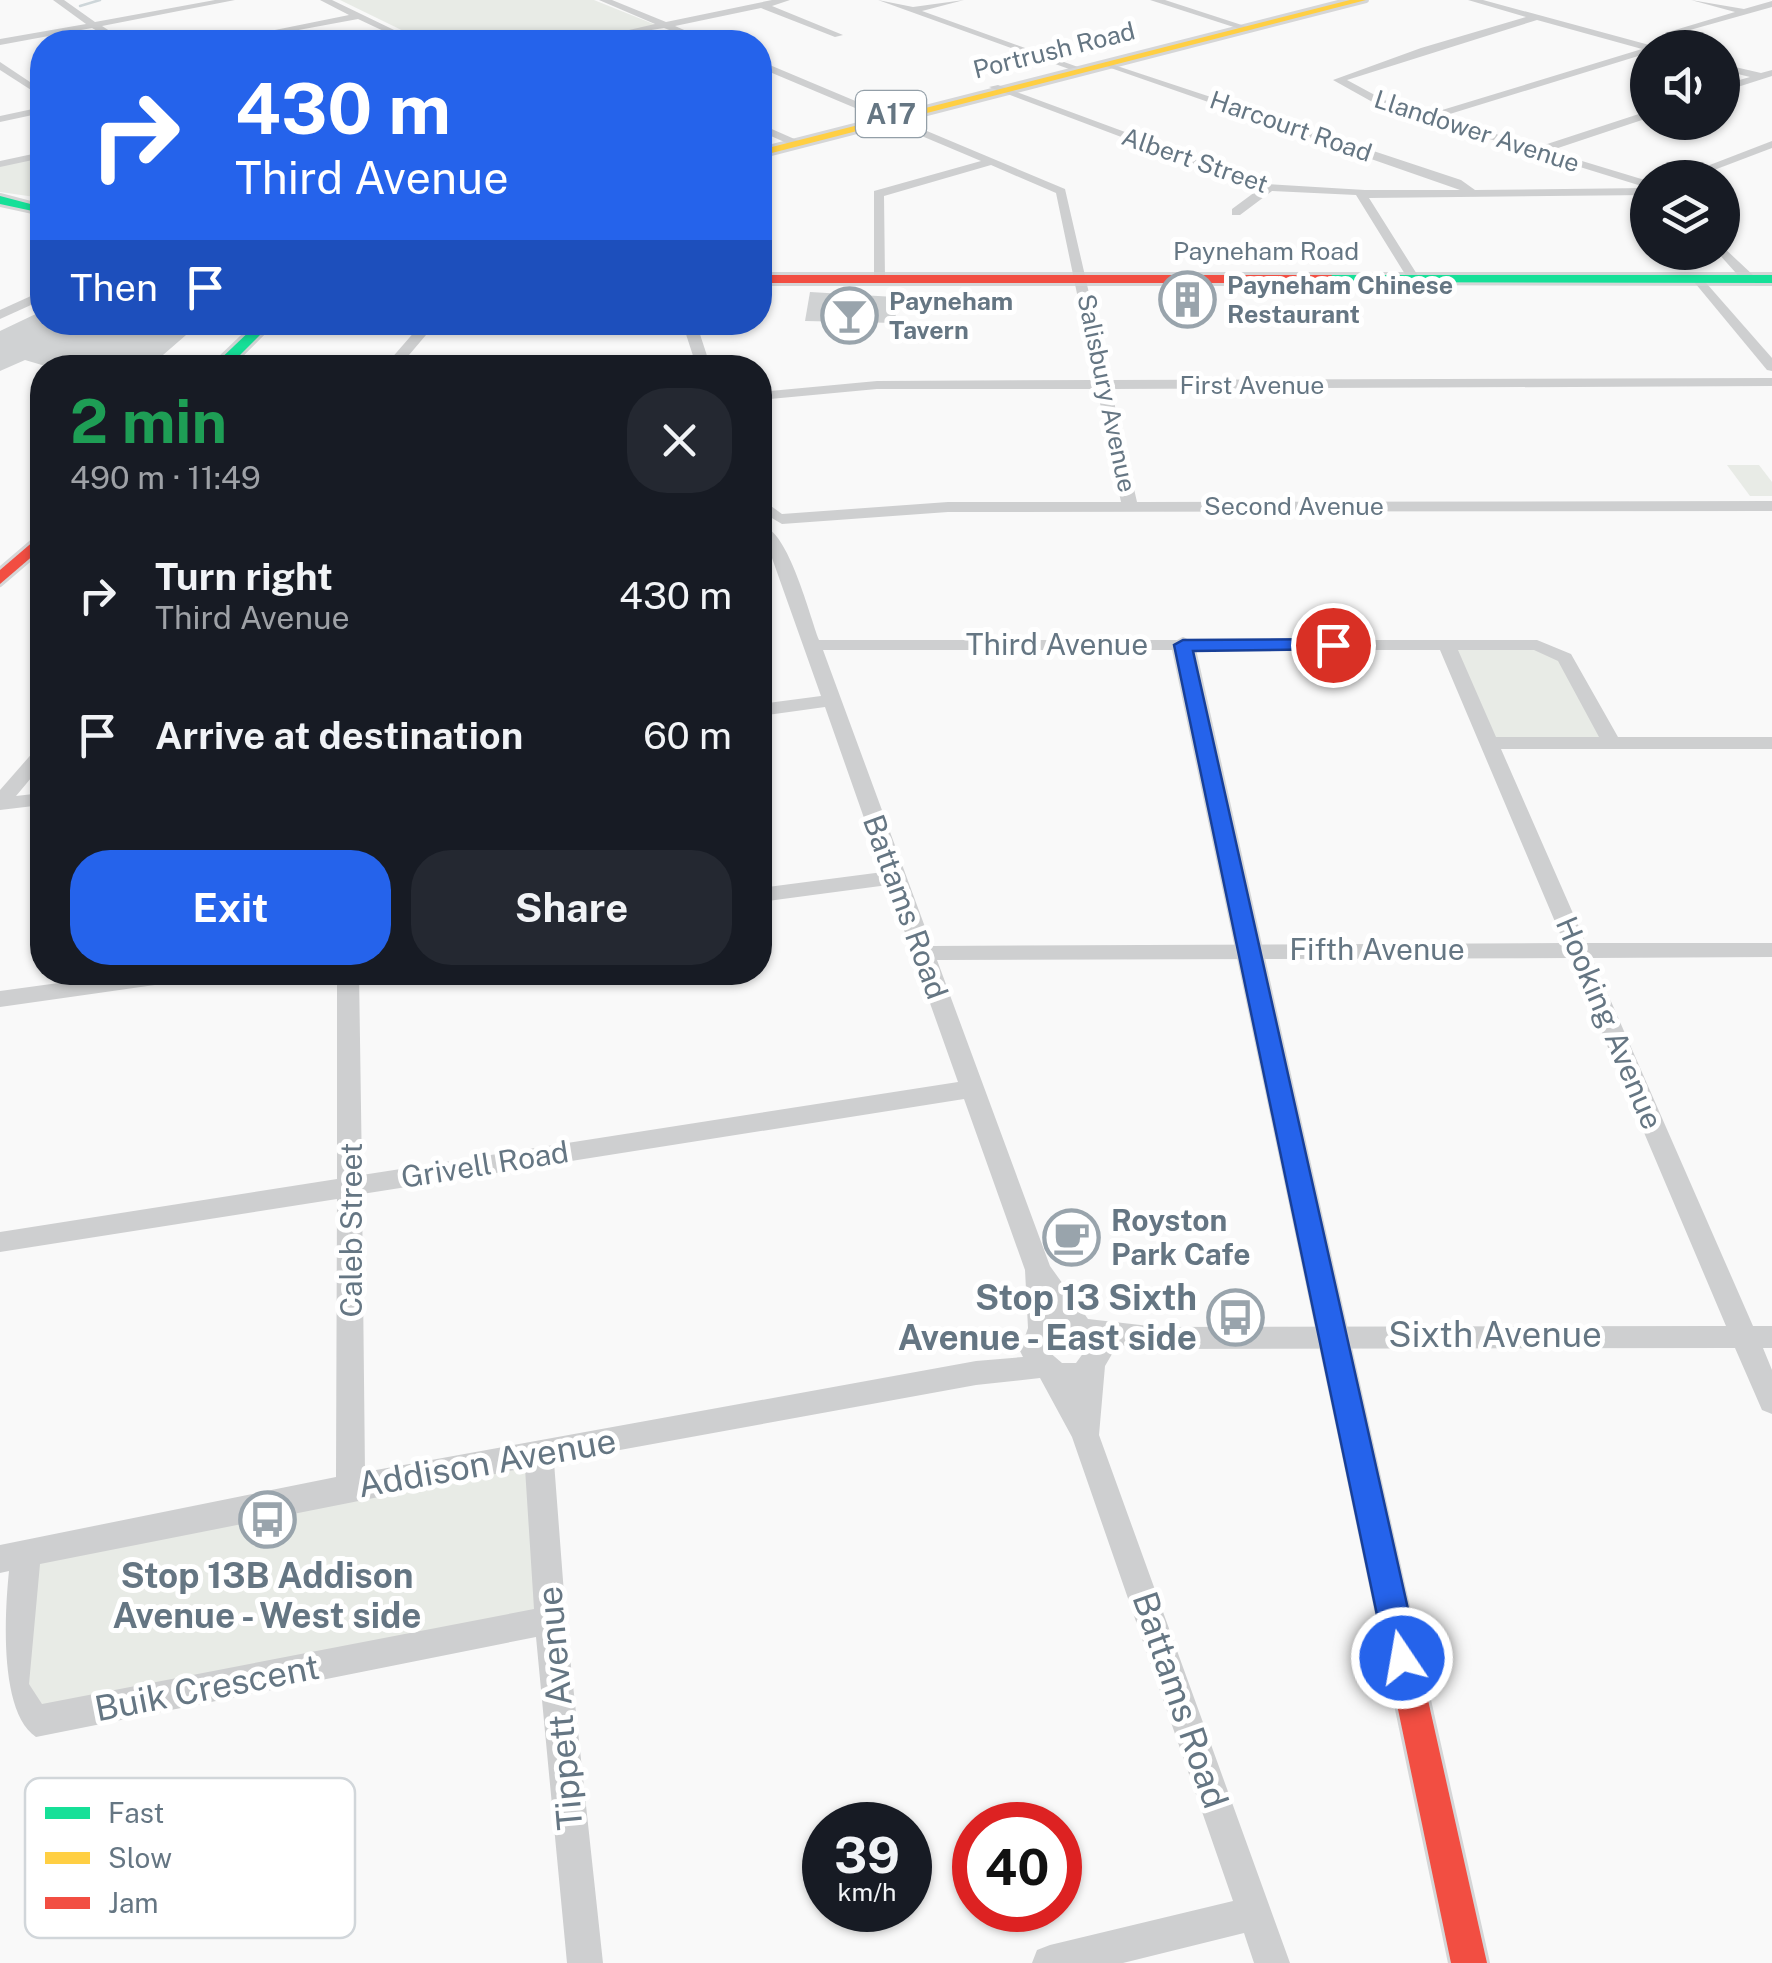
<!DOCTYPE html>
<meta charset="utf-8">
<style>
:root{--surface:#171b24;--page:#242831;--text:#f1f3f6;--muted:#9ea1a6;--accent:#2563eb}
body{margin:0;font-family:"Public Sans",sans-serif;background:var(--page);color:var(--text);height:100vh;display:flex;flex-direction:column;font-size:38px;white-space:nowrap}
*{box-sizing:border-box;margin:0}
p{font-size:32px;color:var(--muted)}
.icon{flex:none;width:55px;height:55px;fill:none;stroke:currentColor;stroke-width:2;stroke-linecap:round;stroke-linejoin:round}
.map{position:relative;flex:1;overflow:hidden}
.details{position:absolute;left:30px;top:355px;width:742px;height:630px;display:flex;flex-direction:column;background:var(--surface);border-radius:40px;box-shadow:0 2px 8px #0004}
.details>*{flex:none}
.guide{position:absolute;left:30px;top:30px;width:742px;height:305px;border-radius:40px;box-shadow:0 2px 8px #0004;background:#2563eb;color:#fff;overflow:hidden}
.fabs{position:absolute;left:1630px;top:30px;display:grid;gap:20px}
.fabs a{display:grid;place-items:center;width:110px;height:110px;border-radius:50%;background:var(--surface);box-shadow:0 2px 8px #0004;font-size:50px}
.speed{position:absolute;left:802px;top:1802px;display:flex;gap:20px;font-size:50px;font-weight:700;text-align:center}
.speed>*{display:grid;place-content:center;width:130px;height:130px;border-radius:50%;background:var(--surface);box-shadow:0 2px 8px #0004;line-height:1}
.speed small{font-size:25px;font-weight:400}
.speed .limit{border:15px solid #d22;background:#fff;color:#111}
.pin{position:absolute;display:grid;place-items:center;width:85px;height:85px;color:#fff;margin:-42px;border:5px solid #fff;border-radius:50%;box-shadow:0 2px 10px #0007}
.me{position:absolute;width:110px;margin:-55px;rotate:348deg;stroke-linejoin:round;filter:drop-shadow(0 0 8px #0008)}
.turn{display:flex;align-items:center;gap:35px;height:210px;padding:0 40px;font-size:45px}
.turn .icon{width:130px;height:130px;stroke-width:2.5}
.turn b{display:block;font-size:70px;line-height:85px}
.then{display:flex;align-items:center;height:95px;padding:0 40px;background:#0003;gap:20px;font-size:38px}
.round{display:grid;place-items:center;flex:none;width:105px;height:105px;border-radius:40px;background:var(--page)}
.head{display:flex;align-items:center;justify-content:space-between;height:170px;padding:0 40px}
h1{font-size:60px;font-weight:700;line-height:75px;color:#1e9e55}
.button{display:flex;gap:20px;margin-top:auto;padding:20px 40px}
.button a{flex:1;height:115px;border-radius:40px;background:var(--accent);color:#fff;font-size:40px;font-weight:700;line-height:115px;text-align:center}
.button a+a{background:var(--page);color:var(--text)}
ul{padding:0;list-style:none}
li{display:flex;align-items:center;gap:30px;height:140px;padding:0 40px}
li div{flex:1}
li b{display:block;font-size:38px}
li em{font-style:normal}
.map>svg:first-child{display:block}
.green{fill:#e8ebe6}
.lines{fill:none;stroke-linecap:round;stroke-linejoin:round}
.stream{stroke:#ced6d9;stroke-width:2.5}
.building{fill:#d0d2d3}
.fast-casing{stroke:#d5d6d7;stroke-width:6}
.slow-casing{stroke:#d5d6d7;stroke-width:6}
.jam-casing{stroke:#d5d6d7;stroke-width:6}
.street{fill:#cecfd0;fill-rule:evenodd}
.fast{fill:#16e098;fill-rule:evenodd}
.slow{fill:#ffcf43;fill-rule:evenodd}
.jam{fill:#f24e42;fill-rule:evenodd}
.route{fill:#2563eb;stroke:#184099;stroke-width:2.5}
.labels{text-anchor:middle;stroke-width:10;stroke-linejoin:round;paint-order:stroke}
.far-street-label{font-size:25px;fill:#657683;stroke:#fff}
.far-poi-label{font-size:25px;font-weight:bold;fill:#657683;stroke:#fff;text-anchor:start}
.shield{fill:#fff;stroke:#939fa8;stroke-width:2.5}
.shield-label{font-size:28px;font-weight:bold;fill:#657683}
.street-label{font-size:30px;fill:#657683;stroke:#fff}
.poi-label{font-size:30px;font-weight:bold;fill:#657683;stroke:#fff;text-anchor:start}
.near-poi-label{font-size:35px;font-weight:bold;fill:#657683;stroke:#fff;text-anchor:end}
.near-street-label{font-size:35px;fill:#657683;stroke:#fff}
.key{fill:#fff;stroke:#d1d6da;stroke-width:2.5}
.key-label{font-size:28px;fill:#657683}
</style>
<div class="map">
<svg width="1772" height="1963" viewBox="0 0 1772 1963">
<rect width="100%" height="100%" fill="#f9f9f9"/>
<g class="green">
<polygon points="340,0 594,0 656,25 573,42 426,42"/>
<polygon points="42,157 42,198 0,192 0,166"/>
<polygon points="1727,465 1759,465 1772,482 1772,496 1750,496"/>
<polygon points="1514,643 1559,652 1612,743 1489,743 1446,644"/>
<polygon points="539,1453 550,1620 36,1721 21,1705 26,1554"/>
</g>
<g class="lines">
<polyline class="stream" points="80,6 100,0"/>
</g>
<g class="building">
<polygon points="1173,289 1197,289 1203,310 1177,310"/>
<polygon points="810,292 895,297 896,323 805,321"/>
<polygon points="42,311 42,322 104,326 107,322 201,322 148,368 52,368 25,360 0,371 0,331"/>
</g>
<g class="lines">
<defs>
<g id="fast">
<polygon points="0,196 42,207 42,213 0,204"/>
<polygon points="1331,275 1772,275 1772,283 1326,282 1325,279"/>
<polygon points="259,322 273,322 227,368 211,368"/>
</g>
<g id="slow">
<polygon points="1350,0 1366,0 760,156 760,150"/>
<polygon points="1183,640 1192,645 1371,1446 1367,1455 1357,1458 1347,1455 1343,1446 1174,645"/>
</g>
<g id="jam">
<polygon points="760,275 1331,275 1337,279 1331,283 760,283"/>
<polygon points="42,534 42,548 0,584 0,570"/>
<polygon points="1357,1434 1367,1437 1371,1446 1487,1963 1451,1963 1343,1446 1347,1437"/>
</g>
</defs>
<use href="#fast" class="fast-casing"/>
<use href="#slow" class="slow-casing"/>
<use href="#jam" class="jam-casing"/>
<g class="street">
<polygon points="53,0 64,0 95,22 215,0 235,0 102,26 127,42 116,42 92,28 0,45 0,39 86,24"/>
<polygon points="320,0 332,0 419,42 407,42 358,19 233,42 215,42 349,15"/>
<polygon points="599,0 612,0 666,22 772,0 790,0 772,6 843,35 835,37 761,8 675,26 712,42 700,42 664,28 577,42 655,24"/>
<polygon points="878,0 913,7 964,0 922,11 1078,67 1069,69"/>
<polygon points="1150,0 1165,0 1254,29 1246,31"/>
<path d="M1468 0H1483L1653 46 1648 48V53L1440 117 1538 147 1648 111V118L1549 151 1648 181V188L1376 104 1333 80 1421 48 1526 17ZM1537 20 1642 49 1429 114 1384 100 1347 80Z"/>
<polygon points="1691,0 1744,9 1772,1 1772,7 1665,37 1665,33 1735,12"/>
<polygon points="760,61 1065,189 1109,380 1772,378 1772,386 1111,389 1137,502 1772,501 1772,511 948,512 782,524 760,511 760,498 782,514 948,502 1121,502 1097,389 877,389 760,400 760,392 877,381 1095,380 1056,193 991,165 884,196 885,279 874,282 874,191 981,161 760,68"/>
<polygon points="0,62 42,90 42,97 0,70"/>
<polygon points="1105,62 1461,180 1475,190 1646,188 1648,195 1369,198 1420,279 1414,283 1408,279 1356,195 1272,191 1240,215 1232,215 1232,209 1259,189 989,87 998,85 1266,184 1365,190 1460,190 1105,66"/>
<polygon points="1722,64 1761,73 1772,70 1772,76 1722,92 1722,85 1750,77 1722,70"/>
<polygon points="42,107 42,113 0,122 0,116"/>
<polygon points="760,124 799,141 801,143 791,145 760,131"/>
<polygon points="1772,141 1772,148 1693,178 1676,178"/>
<polygon points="42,152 42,158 0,167 0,161"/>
<polygon points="1722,246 1754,276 1754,282 1744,282 1718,253 1722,252"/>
<polygon points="1700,276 1772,358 1772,371 1767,370 1695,283 1694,280"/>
<polygon points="42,291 42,300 0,319 0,310"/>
<polygon points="423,322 437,322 398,368 383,368"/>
<polygon points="682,322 696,322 711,368 697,368"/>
<path d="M766 527C790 539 809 613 819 640H1537L1571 654 1618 737H1772V749H1501L1586 943H1772V957L1592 958 1753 1326H1772V1348H1763L1772 1370V1414L1762 1410 1735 1348 1158 1349 1108 1344 1112 1354 1105 1366 1099 1435 1290 1963H1254L1244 1933 1123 1963H1032L1037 1950 1050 1945 1233 1901 1072 1437 1040 1378 976 1385 554 1462 566 1620 603 1963H567L536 1637 36 1737C0 1713 4 1619 9 1571L0 1573V1545L336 1477 337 1199 0 1252V1232L337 1179V972H359L362 1175 958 1082 888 885 760 902V888L883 872 825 707 760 716V704L821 696 767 544 760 529ZM823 650H1440L1564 943 932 946ZM1458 650H1534L1558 661 1599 737H1496ZM1570 958 1726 1326 1158 1327 1088 1319 1050 1266 937 960ZM964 1099 1025 1270 1028 1328 1020 1351 1023 1357 976 1361 365 1472 362 1194ZM1060 1336 1080 1342 1084 1352 1076 1363H1062L1048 1351 1050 1341ZM525 1468 534 1609 42 1704 29 1684 40 1564Z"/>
<polygon points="42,748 42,765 16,796 42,793 42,805 0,810 0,790 35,750"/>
<polygon points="139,972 208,972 197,979 0,1007 0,991"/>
</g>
<use href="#fast" class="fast"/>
<use href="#slow" class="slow"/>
<use href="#jam" class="jam"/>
</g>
<polygon class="route" points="1333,639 1339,641 1339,649 1193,651 1419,1658 1414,1669 1402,1673 1391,1669 1386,1658 1174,645 1183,640"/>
<defs>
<symbol id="building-ring" viewBox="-11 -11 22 22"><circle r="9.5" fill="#fff" stroke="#99a4ac" stroke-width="1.5"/><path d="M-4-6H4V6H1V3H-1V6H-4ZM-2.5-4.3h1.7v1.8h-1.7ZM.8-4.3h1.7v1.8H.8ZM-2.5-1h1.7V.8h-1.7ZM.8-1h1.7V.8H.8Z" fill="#99a4ac"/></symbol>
<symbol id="bar-ring" viewBox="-11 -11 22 22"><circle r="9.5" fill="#fff" stroke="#99a4ac" stroke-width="1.5"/><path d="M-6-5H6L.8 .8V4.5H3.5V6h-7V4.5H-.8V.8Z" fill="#99a4ac"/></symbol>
<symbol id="cafe-ring" viewBox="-11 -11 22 22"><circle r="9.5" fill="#fff" stroke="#99a4ac" stroke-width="1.5"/><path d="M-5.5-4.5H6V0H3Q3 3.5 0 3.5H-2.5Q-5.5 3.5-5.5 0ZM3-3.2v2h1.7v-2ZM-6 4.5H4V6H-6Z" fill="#99a4ac"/></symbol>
<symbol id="bus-ring" viewBox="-11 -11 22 22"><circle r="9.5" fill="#fff" stroke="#99a4ac" stroke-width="1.5"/><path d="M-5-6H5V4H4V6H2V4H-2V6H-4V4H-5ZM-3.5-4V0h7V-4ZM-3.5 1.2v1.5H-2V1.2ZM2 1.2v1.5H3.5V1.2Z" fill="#99a4ac"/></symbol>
</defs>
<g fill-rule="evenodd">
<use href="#building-ring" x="1156" y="268" width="63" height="63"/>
<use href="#bar-ring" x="818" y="284" width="63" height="63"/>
<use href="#cafe-ring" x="1040" y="1206" width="63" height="63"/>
<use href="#bus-ring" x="1204" y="1286" width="63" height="63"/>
<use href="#bus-ring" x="236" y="1488" width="63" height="63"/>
</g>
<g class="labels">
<g class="far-street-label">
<text transform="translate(1054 50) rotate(-14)" y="9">Portrush Road</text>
<text transform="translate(1291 126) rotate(19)" y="9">Harcourt Road</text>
<text transform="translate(1477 131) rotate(18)" y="9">Llandower Avenue</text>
<text transform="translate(1195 160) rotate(19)" y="9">Albert Street</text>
<text x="1266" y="260">Payneham Road</text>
<text x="1252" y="394">First Avenue</text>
<text transform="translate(1107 393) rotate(78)" y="9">Salisbury Avenue</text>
<text x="1294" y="515">Second Avenue</text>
</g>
<g class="far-poi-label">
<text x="1227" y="294">Payneham Chinese<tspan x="1227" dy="29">Restaurant</tspan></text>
<text x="889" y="310">Payneham<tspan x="889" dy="29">Tavern</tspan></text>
</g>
<rect class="shield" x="856" y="91" width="70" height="46" rx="8"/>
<g class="shield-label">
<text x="891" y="124">A17</text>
</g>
<g class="street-label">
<text x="1057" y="655">Third Avenue</text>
<text transform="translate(905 907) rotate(70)" y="10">Battams Road</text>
<text x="1377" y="960">Fifth Avenue</text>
<text transform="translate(1609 1023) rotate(67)" y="10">Hooking Avenue</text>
<text transform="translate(485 1165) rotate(-9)" y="10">Grivell Road</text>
<text transform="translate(352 1230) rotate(-90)" y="10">Caleb Street</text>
</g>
<g class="poi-label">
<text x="1111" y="1231">Royston<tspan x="1111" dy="34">Park Cafe</tspan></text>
</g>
<g class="near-poi-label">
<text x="1197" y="1310">Stop 13 Sixth<tspan x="1197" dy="40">Avenue - East side</tspan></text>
<text x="267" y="1588" text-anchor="middle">Stop 13B Addison<tspan x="267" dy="40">Avenue - West side</tspan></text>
</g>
<g class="near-street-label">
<text x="1495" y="1347">Sixth Avenue</text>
<text transform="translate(487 1463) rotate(-10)" y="12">Addison Avenue</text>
<text transform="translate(207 1688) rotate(-11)" y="12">Buik Crescent</text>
<text transform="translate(1180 1700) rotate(71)" y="12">Battams Road</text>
<text transform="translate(560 1708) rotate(-95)" y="12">Tippett Avenue</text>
</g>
</g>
<rect x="25" y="1778" width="330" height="160" rx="15" class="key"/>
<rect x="45" y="1807" width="45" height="12" fill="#16e098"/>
<rect x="45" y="1852" width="45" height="12" fill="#ffcf43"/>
<rect x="45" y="1897" width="45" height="12" fill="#f24e42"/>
<g class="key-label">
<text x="108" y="1823">Fast</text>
<text x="108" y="1868">Slow</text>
<text x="108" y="1913">Jam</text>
</g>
</svg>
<div class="fabs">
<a><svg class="icon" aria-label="sound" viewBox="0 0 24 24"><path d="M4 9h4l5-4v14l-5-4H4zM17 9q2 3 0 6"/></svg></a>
<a><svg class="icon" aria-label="layers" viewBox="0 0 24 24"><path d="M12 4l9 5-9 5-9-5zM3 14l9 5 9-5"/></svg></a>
</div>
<div class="speed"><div>39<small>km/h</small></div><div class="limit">40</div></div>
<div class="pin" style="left:1333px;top:645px;background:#d93025"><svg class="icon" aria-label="arrive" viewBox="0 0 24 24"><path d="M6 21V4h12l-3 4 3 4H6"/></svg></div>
<svg class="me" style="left:1402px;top:1658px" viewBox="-20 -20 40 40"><circle r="17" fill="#2563eb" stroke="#fff" stroke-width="3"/><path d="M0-11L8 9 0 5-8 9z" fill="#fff"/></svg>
<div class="guide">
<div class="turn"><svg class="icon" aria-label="right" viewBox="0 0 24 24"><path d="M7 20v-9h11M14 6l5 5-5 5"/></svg><div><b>430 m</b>Third Avenue</div></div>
<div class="then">Then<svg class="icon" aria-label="arrive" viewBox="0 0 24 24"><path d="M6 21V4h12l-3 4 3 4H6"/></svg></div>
</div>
<section class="details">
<div class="head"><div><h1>2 min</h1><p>490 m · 11:49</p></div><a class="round"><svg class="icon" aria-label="close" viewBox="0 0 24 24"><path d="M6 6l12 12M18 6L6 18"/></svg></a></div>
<ul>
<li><svg class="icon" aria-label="right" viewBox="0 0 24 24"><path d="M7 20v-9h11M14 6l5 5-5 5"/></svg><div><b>Turn right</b><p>Third Avenue</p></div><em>430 m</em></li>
<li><svg class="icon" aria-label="arrive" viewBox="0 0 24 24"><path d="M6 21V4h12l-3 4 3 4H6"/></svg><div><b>Arrive at destination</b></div><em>60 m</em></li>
</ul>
<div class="button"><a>Exit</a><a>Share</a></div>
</section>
</div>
